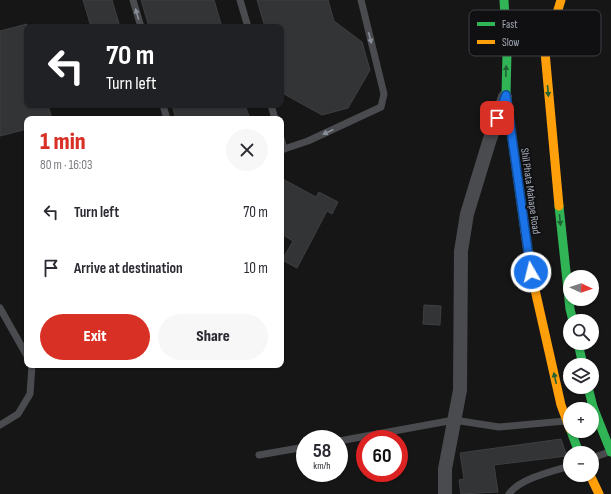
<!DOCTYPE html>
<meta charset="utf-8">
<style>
:root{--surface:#fff;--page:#f7f7f7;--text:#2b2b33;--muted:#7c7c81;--accent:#d93025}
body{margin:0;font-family:"Sofia Sans Condensed",sans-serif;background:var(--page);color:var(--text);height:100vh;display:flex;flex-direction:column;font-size:15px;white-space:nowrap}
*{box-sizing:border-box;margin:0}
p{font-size:13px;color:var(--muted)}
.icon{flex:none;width:22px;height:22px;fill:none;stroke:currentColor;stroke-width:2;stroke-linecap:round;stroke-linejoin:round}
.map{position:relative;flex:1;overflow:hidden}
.details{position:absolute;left:24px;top:116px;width:260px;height:252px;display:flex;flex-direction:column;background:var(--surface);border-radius:8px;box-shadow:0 1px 3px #0004}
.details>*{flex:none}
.hud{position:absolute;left:24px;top:24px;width:260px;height:84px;border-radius:8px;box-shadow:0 1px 3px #0004;background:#202124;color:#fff;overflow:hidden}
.needle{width:26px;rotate:93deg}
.tools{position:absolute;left:563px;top:270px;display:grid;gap:8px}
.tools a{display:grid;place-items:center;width:36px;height:36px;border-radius:50%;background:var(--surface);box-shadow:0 1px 3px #0004;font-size:20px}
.speed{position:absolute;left:296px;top:430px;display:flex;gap:8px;font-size:20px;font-weight:700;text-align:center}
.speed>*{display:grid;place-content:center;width:52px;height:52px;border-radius:50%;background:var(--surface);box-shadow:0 1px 3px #0004;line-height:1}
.speed small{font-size:10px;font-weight:400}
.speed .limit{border:6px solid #d22;background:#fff;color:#111}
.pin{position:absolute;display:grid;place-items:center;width:34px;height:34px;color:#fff;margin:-17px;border-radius:8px;box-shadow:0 2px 6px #0006}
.me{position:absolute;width:44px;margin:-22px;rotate:352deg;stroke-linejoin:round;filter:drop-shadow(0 0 3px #0008)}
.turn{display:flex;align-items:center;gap:14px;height:84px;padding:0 16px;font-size:18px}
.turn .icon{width:52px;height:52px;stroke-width:2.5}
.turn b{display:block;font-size:28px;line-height:34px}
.round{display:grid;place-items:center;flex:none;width:42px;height:42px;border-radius:21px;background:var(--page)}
.summary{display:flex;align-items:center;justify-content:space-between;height:68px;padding:0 16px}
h1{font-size:24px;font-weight:800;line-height:30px;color:var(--accent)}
.action{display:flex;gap:8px;margin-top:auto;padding:8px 16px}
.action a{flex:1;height:46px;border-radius:24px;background:var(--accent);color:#fff;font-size:16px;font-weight:800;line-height:46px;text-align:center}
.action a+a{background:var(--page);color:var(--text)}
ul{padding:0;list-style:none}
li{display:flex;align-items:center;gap:12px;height:56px;padding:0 16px}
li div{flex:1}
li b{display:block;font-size:15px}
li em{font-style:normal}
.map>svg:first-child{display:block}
.building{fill:#333436;stroke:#3e3f42}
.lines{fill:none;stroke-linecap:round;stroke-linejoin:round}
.lane{stroke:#494b4f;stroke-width:7}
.street{stroke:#494b4f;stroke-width:14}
.fast{stroke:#30b455;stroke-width:9}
.slow{stroke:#ff9f0a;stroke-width:9}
.oneway{fill:#898f98}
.oneway2{fill:#206234}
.route-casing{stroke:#114b97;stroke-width:10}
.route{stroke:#1a73e8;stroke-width:7}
.labels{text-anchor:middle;stroke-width:4;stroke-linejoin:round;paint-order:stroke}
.street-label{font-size:11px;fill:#a5acb8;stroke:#101012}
.key{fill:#101012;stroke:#3d3f44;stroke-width:1}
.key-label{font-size:11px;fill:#a5acb8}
</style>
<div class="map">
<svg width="611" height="494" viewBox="0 0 611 494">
<rect width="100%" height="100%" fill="#161616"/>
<g class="building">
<polygon points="83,0 112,0 120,27 91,27"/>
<polygon points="141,0 214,0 222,27 149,27"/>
<polygon points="257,0 328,0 334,21 362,42 370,70 348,108 322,115 284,94 281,85 281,27 265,27"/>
<polygon points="27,24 27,105 48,105 52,119 27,119 27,129 0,136 0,31"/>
<polygon points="172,105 245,105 250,119 176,119"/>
<polygon points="281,178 316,197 319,192 338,202 332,214 327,211 297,268 282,260 293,241 281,234"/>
<polygon points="424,305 441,306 440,325 423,324"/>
<polygon points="561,439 567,456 494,465 498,492 461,494 459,480 464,479 460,453"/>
</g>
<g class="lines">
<g class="lane">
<polyline points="133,0 141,27"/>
<polyline points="240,0 248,27"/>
<polyline points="163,105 167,119"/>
<polyline points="271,105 275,119"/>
<polyline points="281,138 284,149"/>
<polyline points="281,150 308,141 381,107 384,94 361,0"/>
<polyline points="0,308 27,356"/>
<polyline points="0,425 18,414 30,394 32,365"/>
<polyline points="339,441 454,420 499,427 565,421"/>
<polyline points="259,455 305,447"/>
<polyline points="592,458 609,452"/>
<path d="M509 494C519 479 553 471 570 466"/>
</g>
<polyline class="street" points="445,494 445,469 460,390 461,251 467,214 489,142 505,97"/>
<g class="fast">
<polyline points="504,0 507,53 506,95 525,231"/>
<polyline points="559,206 570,309 573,321"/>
<polyline points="578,343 583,365"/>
<polyline points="588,387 593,407 611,452"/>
<polyline points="571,431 579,453"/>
</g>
<g class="slow">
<polyline points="559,206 545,52 561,0"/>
<polyline points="525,231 531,272 561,405 570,429"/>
<polyline points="590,475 599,494"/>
</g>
</g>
<defs><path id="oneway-solid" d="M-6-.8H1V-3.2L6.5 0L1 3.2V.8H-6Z"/></defs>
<g class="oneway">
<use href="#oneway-solid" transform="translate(137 14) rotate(-106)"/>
<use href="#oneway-solid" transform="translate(370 38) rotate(76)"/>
<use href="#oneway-solid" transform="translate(328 132) rotate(155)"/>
</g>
<g class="oneway2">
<use href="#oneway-solid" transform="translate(506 71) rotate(-88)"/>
<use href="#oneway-solid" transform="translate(548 91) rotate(85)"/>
<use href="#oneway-solid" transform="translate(560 220) rotate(84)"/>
<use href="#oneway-solid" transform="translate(555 378) rotate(-103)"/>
</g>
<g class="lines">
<defs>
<polyline id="route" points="497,118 506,95 531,272"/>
</defs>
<use href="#route" class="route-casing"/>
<use href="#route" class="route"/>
</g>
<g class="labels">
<g class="street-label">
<text transform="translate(531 191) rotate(82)" y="4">Shil Phata Mahape Road</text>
</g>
</g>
<rect x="469" y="10" width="132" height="46" rx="6" class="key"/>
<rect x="477" y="22" width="18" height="4" fill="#30b455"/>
<rect x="477" y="40" width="18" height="4" fill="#ff9f0a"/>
<g class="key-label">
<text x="502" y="28">Fast</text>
<text x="502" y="46">Slow</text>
</g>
</svg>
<div class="tools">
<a><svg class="needle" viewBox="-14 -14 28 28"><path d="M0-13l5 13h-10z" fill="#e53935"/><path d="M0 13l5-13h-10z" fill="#7c7c81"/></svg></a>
<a><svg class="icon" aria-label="search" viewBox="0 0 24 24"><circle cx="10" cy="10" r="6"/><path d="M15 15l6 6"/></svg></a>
<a><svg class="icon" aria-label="layers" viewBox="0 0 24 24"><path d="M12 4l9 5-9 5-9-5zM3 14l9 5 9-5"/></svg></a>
<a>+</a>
<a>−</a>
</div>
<div class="speed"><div>58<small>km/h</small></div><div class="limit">60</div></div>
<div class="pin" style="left:497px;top:118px;background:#d93025"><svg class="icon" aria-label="arrive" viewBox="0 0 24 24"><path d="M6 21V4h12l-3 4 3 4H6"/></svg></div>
<svg class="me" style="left:531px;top:272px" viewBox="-20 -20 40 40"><circle r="17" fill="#1a73e8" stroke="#fff" stroke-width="3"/><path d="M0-11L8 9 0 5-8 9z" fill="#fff"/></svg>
<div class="hud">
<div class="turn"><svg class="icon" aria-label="left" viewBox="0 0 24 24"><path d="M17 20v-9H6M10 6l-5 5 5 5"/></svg><div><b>70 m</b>Turn left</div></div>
</div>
<section class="details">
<div class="summary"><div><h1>1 min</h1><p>80 m · 16:03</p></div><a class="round"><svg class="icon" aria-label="close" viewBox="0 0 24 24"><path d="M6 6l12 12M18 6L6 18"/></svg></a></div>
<ul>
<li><svg class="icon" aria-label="left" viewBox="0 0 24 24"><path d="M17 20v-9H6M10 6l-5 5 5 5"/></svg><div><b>Turn left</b></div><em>70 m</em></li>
<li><svg class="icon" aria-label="arrive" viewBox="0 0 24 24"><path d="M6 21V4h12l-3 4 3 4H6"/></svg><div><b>Arrive at destination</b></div><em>10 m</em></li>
</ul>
<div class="action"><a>Exit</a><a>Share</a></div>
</section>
</div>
